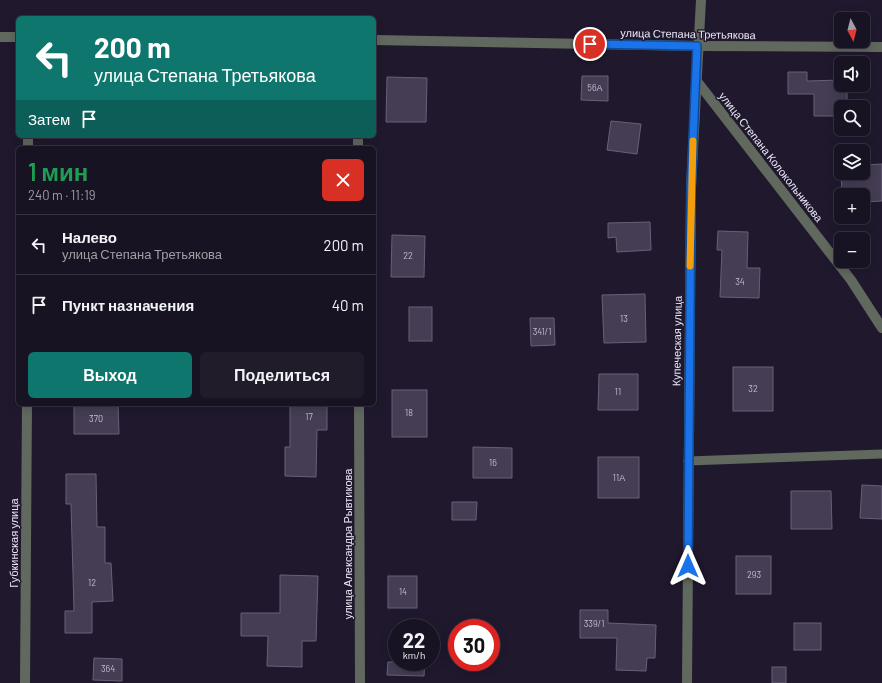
<!DOCTYPE html>
<html lang="ru">
<meta charset="utf-8">
<style>
:root{--surface:#181322;--page:#211c2a;--text:#f1f3f6;--muted:#9f9ea5;--line:#363240;--accent:#0f766e}
body{margin:0;font-family:Barlow,sans-serif;background:var(--page);color:var(--text);height:100vh;display:flex;flex-direction:column;font-size:15px;white-space:nowrap}
*{box-sizing:border-box;margin:0}
p{font-size:13px;color:var(--muted)}
.icon{flex:none;width:22px;height:22px;fill:none;stroke:currentColor;stroke-width:2;stroke-linecap:round;stroke-linejoin:round}
.map{position:relative;flex:1;overflow:hidden}
.details{position:absolute;left:16px;top:146px;width:360px;height:260px;display:flex;flex-direction:column;background:var(--surface);border-radius:6px;box-shadow:0 2px 10px #0003,0 0 0 1px var(--line)}
.details>*{flex:none}
.hud{position:absolute;left:16px;top:16px;width:360px;height:122px;border-radius:6px;box-shadow:0 2px 10px #0003,0 0 0 1px var(--line);background:#0f766e;color:#fff;overflow:hidden}
.needle{width:26px;rotate:173deg}
.controls{position:absolute;left:834px;top:12px;display:grid;gap:8px}
.controls a{display:grid;place-items:center;width:36px;height:36px;border-radius:6px;background:var(--surface);box-shadow:0 2px 10px #0003,0 0 0 1px var(--line);font-size:20px}
.speed{position:absolute;left:388px;top:619px;display:flex;gap:8px;font-size:20px;font-weight:700;text-align:center}
.speed>*{display:grid;place-content:center;width:52px;height:52px;border-radius:50%;background:var(--surface);box-shadow:0 2px 10px #0003,0 0 0 1px var(--line);line-height:1}
.speed small{font-size:10px;font-weight:400}
.speed .limit{border:6px solid #d22;background:#fff;color:#111}
.pin{position:absolute;display:grid;place-items:center;width:34px;height:34px;color:#fff;margin:-17px;border:2px solid #fff;border-radius:50%;box-shadow:0 1px 4px #0007}
.me{position:absolute;width:44px;margin:-22px;rotate:0deg;stroke-linejoin:round;filter:drop-shadow(0 0 3px #0008)}
.turn{display:flex;align-items:center;gap:14px;height:84px;padding:0 12px;font-size:18px}
.turn .icon{width:52px;height:52px;stroke-width:2.5}
.turn b{display:block;font-size:28px;line-height:34px}
.then{display:flex;align-items:center;height:38px;padding:0 12px;background:#0003;gap:8px;font-size:15px}
.round{display:grid;place-items:center;flex:none;width:42px;height:42px;border-radius:6px;background:var(--page)}
.head{display:flex;align-items:center;justify-content:space-between;height:68px;padding:0 12px}
h1{font-size:24px;font-weight:600;line-height:30px;color:#1e9e55}
.action{display:flex;gap:8px;margin-top:auto;padding:8px 12px}
.action a{flex:1;height:46px;border-radius:6px;background:var(--accent);color:#fff;font-size:16px;font-weight:600;line-height:46px;text-align:center}
.action a+a{background:var(--page);color:var(--text)}
ul{padding:0;list-style:none}
li{display:flex;align-items:center;gap:12px;height:60px;padding:0 12px;border-top:1px solid var(--line)}
li div{flex:1}
li b{display:block;font-size:15px}
li em{font-style:normal}
.map>svg:first-child{display:block}
.building{fill:#443d54;stroke:#686079}
.lines{fill:none;stroke-linecap:round;stroke-linejoin:round}
.service{stroke:#61685e;stroke-width:9}
.minor{stroke:#61685e;stroke-width:10}
.route-casing{stroke:#114b97;stroke-width:10}
.route{stroke:#1a73e8;stroke-width:7}
.slow{stroke:#f59e0b;stroke-width:7}
.labels{text-anchor:middle;stroke-width:3;stroke-linejoin:round;paint-order:stroke}
.number-label{font-size:9px;fill:#c0bccd}
.street-label{font-size:11px;fill:#eae6f5;stroke:#20192e}
</style>
<div class="map">
<svg width="882" height="683" viewBox="0 0 882 683">
<rect width="100%" height="100%" fill="#20192e"/>
<g class="building">
<polygon points="788,72 807,72 807,81 841,80 841,85 847,85 847,107 841,107 841,116 814,116 814,94 788,94"/>
<polygon points="582,76 608,76 608,101 581,100"/>
<polygon points="387,77 427,78 426,122 386,122"/>
<polygon points="611,121 641,124 637,154 607,150"/>
<polygon points="882,164 882,201 863,202 863,195 842,195 841,173 863,173 863,165"/>
<polygon points="650,222 651,250 617,252 616,237 608,238 608,223"/>
<polygon points="718,231 748,232 747,268 760,268 759,298 720,297 722,250 717,250"/>
<polygon points="392,235 425,236 424,277 391,277"/>
<polygon points="645,294 646,342 604,343 602,295"/>
<rect x="409" y="307" width="23" height="34"/>
<polygon points="530,318 554,318 555,345 531,346"/>
<rect x="733" y="367" width="40" height="44"/>
<polygon points="599,374 638,374 638,410 598,410"/>
<rect x="392" y="390" width="35" height="47"/>
<polygon points="74,404 118,404 119,434 74,434"/>
<polygon points="290,404 327,404 327,430 317,430 316,477 285,476 285,447 290,447"/>
<polygon points="473,447 512,448 512,478 473,478"/>
<rect x="598" y="457" width="41" height="41"/>
<polygon points="66,474 96,474 97,527 105,527 105,563 111,563 113,601 92,602 92,633 65,633 65,611 74,611 71,504 66,504"/>
<polygon points="862,485 882,486 882,519 860,518"/>
<polygon points="791,491 831,491 832,529 791,529"/>
<polygon points="452,502 477,502 476,520 452,520"/>
<rect x="736" y="556" width="35" height="38"/>
<polygon points="280,575 318,576 316,641 302,641 302,667 267,666 268,636 241,636 241,613 280,613"/>
<rect x="388" y="576" width="29" height="32"/>
<polygon points="580,610 608,610 608,623 656,625 655,658 647,658 646,671 616,670 617,638 580,638"/>
<rect x="794" y="623" width="27" height="27"/>
<polygon points="94,658 122,659 122,681 93,680"/>
<polygon points="388,662 425,662 424,676 387,675"/>
<rect x="772" y="667" width="14" height="16"/>
</g>
<g class="lines">
<polyline class="service" points="688,461 882,454"/>
<g class="minor">
<polyline points="0,37 18,37"/>
<polyline points="374,40 697,46 882,47"/>
<polyline points="696,80 851,280 882,328"/>
<polyline points="358,136 358,148"/>
<polyline points="28,148 28,136"/>
<polyline points="359,404 360,683"/>
<polyline points="25,683 27,404"/>
<polyline points="687,683 691,187 701,0"/>
</g>
</g>
<g class="lines">
<defs>
<polyline id="route" points="590,44 697,46 691,187 688,566"/>
</defs>
<use href="#route" class="route-casing"/>
<use href="#route" class="route"/>
<polyline class="slow" points="690,266 693,141"/>
</g>
<g class="labels">
<g class="number-label">
<text x="595" y="91">56А</text>
<text x="408" y="259">22</text>
<text x="740" y="285">34</text>
<text x="624" y="322">13</text>
<text x="542" y="335">341/1</text>
<text x="753" y="392">32</text>
<text x="618" y="395">11</text>
<text x="409" y="416">18</text>
<text x="309" y="420">17</text>
<text x="96" y="422">370</text>
<text x="493" y="466">16</text>
<text x="619" y="481">11А</text>
<text x="754" y="578">293</text>
<text x="92" y="586">12</text>
<text x="403" y="595">14</text>
<text x="594" y="627">339/1</text>
<text x="108" y="672">364</text>
</g>
<g class="street-label">
<text transform="translate(688 34) rotate(1)" y="4">улица Степана Третьякова</text>
<text transform="translate(771 157) rotate(52)" y="4">улица Степана Колокольникова</text>
<text transform="translate(677 341) rotate(-89)" y="4">Купеческая улица</text>
<text transform="translate(14 543) rotate(-90)" y="4">Губкинская улица</text>
<text transform="translate(348 544) rotate(-90)" y="4">улица Александра Рывтикова</text>
</g>
</g>
</svg>
<div class="controls">
<a><svg class="needle" viewBox="-14 -14 28 28"><path d="M0-13l5 13h-10z" fill="#e53935"/><path d="M0 13l5-13h-10z" fill="#9f9ea5"/></svg></a>
<a><svg class="icon" aria-label="sound" viewBox="0 0 24 24"><path d="M4 9h4l5-4v14l-5-4H4zM17 9q2 3 0 6"/></svg></a>
<a><svg class="icon" aria-label="search" viewBox="0 0 24 24"><circle cx="10" cy="10" r="6"/><path d="M15 15l6 6"/></svg></a>
<a><svg class="icon" aria-label="layers" viewBox="0 0 24 24"><path d="M12 4l9 5-9 5-9-5zM3 14l9 5 9-5"/></svg></a>
<a>+</a>
<a>−</a>
</div>
<div class="speed"><div>22<small>km/h</small></div><div class="limit">30</div></div>
<div class="pin" style="left:590px;top:44px;background:#d93025"><svg class="icon" aria-label="arrive" viewBox="0 0 24 24"><path d="M6 21V4h12l-3 4 3 4H6"/></svg></div>
<svg class="me" style="left:688px;top:566px" viewBox="-20 -20 40 40"><path d="M0-17L14 15 0 8-14 15z" fill="#1a73e8" stroke="#fff" stroke-width="4"/></svg>
<div class="hud">
<div class="turn"><svg class="icon" aria-label="left" viewBox="0 0 24 24"><path d="M17 20v-9H6M10 6l-5 5 5 5"/></svg><div><b>200 m</b>улица Степана Третьякова</div></div>
<div class="then">Затем<svg class="icon" aria-label="arrive" viewBox="0 0 24 24"><path d="M6 21V4h12l-3 4 3 4H6"/></svg></div>
</div>
<section class="details">
<div class="head"><div><h1>1 мин</h1><p>240 m · 11:19</p></div><a class="round" style="background:#d93025;color:#fff"><svg class="icon" aria-label="close" viewBox="0 0 24 24"><path d="M6 6l12 12M18 6L6 18"/></svg></a></div>
<ul>
<li><svg class="icon" aria-label="left" viewBox="0 0 24 24"><path d="M17 20v-9H6M10 6l-5 5 5 5"/></svg><div><b>Налево</b><p>улица Степана Третьякова</p></div><em>200 m</em></li>
<li><svg class="icon" aria-label="arrive" viewBox="0 0 24 24"><path d="M6 21V4h12l-3 4 3 4H6"/></svg><div><b>Пункт назначения</b></div><em>40 m</em></li>
</ul>
<div class="action"><a>Выход</a><a>Поделиться</a></div>
</section>
</div>
